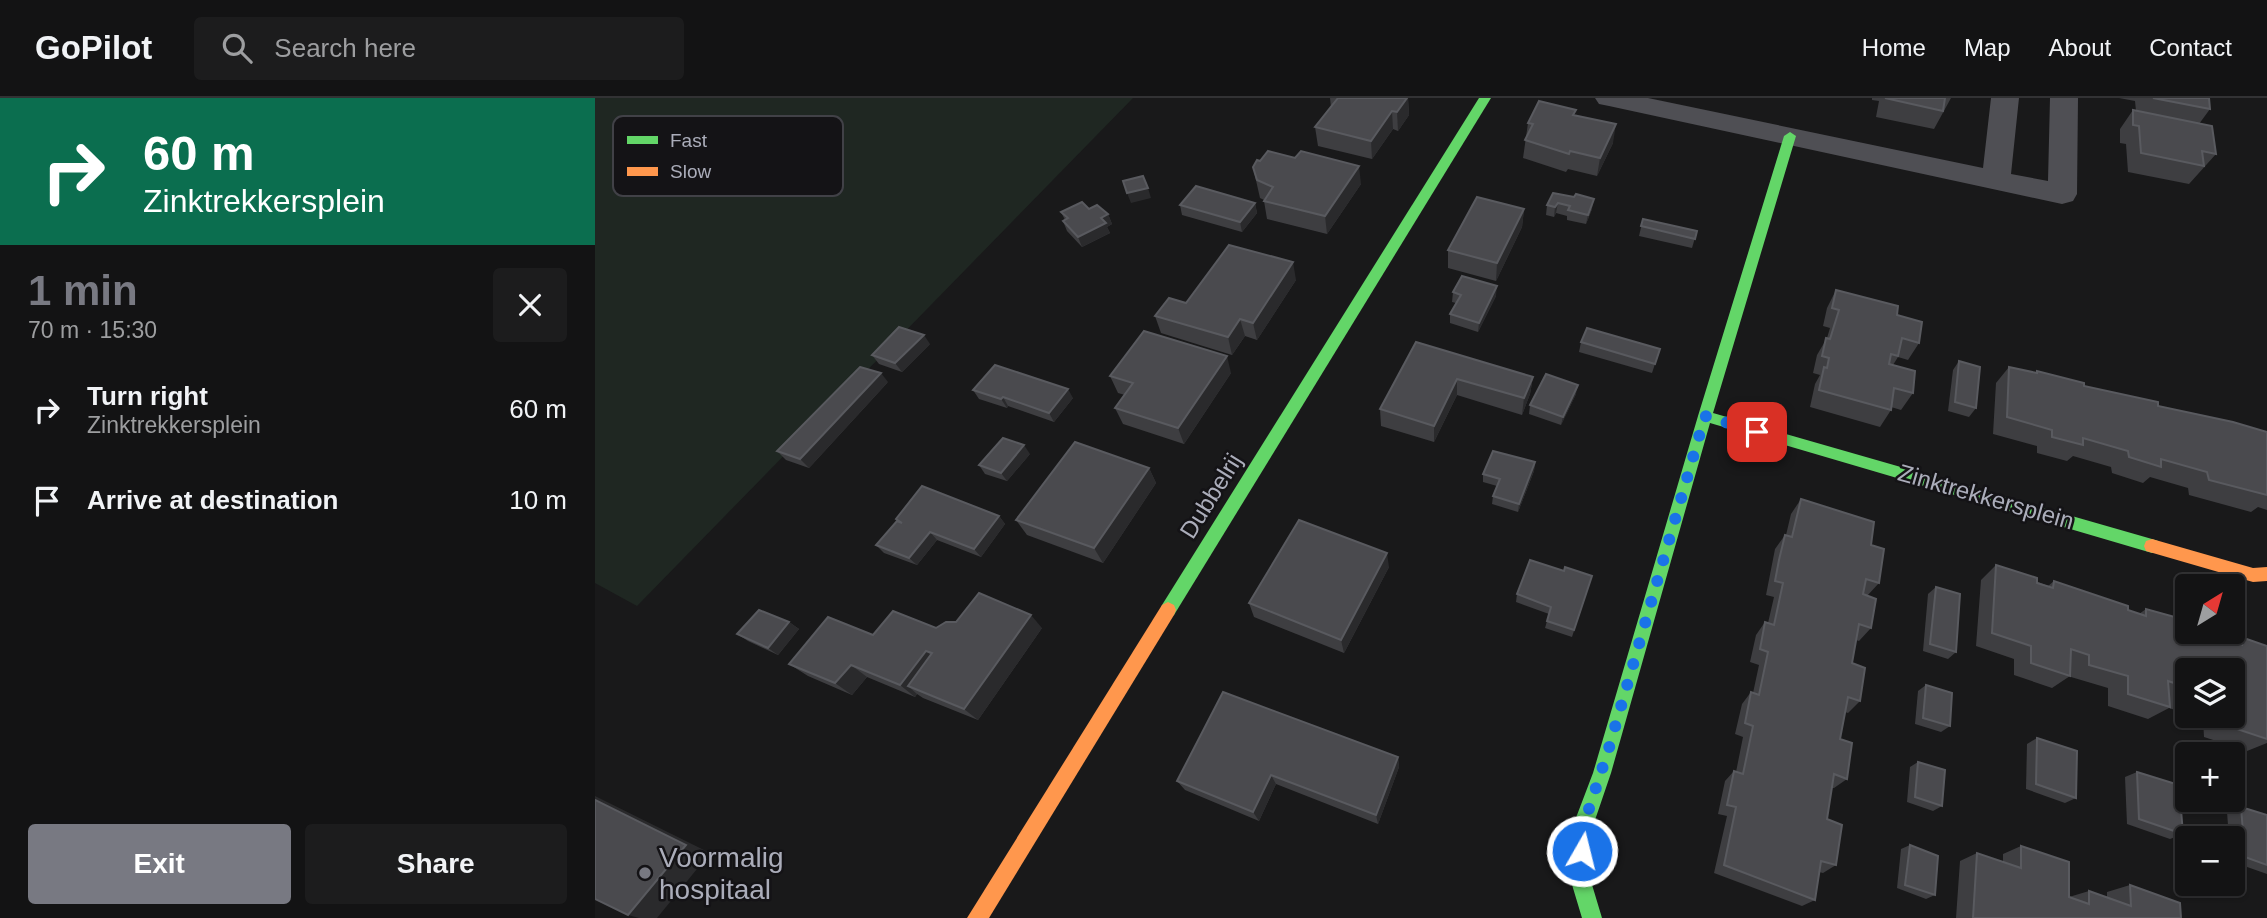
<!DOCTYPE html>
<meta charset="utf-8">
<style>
:root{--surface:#131314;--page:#1c1c1d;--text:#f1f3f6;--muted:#9d9ea0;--line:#323234;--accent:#787982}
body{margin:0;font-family:Helvetica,sans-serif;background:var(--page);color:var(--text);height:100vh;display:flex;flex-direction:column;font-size:26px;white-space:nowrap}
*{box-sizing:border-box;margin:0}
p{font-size:23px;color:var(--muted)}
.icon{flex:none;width:38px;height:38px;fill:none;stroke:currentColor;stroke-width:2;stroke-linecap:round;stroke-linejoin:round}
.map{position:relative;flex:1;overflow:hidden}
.panel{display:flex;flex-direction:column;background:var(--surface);width:595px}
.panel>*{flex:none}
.banner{background:#0b6e4f;color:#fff;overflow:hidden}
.needle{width:46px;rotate:37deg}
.controls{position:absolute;left:1580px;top:476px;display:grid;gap:14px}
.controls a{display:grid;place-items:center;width:70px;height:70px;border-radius:7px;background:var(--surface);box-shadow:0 2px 5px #0004,0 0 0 2px var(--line);font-size:35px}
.pin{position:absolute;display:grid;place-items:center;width:60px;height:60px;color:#fff;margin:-30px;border-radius:14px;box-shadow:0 4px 10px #0006}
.me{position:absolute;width:77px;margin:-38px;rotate:8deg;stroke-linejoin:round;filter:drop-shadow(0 0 5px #0008)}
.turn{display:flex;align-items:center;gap:24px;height:147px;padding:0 28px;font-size:32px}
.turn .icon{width:91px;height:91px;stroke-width:2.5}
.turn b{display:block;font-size:49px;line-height:60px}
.round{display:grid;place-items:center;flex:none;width:74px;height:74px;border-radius:7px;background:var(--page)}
.head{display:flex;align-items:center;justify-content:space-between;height:119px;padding:0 28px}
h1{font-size:42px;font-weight:800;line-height:52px;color:var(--accent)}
.action{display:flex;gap:14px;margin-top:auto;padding:14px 28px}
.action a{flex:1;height:80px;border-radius:7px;background:var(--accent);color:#fff;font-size:28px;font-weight:800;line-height:80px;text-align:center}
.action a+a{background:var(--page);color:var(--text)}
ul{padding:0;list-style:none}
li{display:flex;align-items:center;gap:21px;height:91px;padding:0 28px}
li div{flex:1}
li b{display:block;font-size:26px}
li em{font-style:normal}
header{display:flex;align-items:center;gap:42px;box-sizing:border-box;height:98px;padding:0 35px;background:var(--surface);border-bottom:2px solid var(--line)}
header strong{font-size:33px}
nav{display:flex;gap:38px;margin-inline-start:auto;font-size:24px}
.search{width:490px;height:63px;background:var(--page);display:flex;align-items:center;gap:18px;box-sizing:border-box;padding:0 24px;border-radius:7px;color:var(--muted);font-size:26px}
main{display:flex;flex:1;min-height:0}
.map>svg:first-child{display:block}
.green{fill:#1f2722}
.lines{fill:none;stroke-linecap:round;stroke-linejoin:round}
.street{fill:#4f4f54;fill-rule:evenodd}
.fast{fill:#63d668;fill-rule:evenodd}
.slow{fill:#ff974d;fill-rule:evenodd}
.wall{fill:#3e3e41}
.shaded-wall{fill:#2a2a2c}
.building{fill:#4a4a4e;stroke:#595a5f;stroke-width:2}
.route{stroke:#1a73e8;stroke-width:12;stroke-dasharray:0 21.6}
.poi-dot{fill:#787982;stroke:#141316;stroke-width:2.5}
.labels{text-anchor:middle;stroke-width:5;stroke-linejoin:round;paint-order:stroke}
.street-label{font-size:24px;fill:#abadba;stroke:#141316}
.near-poi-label{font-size:28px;fill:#abadba;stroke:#141316;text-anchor:start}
.key{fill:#141316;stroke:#414147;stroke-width:2}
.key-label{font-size:19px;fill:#abadba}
</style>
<header>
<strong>GoPilot</strong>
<div class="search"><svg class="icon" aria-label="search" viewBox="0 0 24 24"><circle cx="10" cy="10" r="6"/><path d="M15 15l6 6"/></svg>Search here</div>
<nav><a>Home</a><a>Map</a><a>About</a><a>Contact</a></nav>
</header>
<main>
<section class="panel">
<div class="banner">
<div class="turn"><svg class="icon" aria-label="right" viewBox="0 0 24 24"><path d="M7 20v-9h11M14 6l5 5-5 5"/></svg><div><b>60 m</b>Zinktrekkersplein</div></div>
</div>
<div class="head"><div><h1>1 min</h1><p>70 m · 15:30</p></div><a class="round"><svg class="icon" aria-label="close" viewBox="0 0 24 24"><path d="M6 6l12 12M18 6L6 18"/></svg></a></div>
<ul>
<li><svg class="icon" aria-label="right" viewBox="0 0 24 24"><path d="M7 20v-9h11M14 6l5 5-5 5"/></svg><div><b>Turn right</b><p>Zinktrekkersplein</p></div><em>60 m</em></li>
<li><svg class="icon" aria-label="arrive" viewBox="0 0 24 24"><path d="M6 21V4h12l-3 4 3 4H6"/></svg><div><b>Arrive at destination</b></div><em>10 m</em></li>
</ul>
<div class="action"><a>Exit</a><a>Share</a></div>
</section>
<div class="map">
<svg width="1672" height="820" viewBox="0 0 1672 820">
<rect width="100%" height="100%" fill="#19191a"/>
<polygon class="green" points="0,0 538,0 42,508 0,485"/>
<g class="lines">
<polygon class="street" points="1000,0 1053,0 1388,70 1396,0 1424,0 1416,76 1453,83 1455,0 1483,0 1482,96 1478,103 1467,106 1014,8 1004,6"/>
<g class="fast">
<polygon points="884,0 896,0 579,517 573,520 567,517 565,512 567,507"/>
<polygon points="1195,34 1201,38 1118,315 1557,441 1563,443 1565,448 1563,453 1557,455 1115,325 1016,675 999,725 995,780 1007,820 987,820 975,780 979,725 998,675 1103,318 1189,38"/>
</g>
<g class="slow">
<polygon points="1557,441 1658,470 1672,469 1672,483 1658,484 1551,453 1549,448 1551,443"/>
<polygon points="573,504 579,507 581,512 579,517 394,820 372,820 567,507"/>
</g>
</g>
<g class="wall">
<polygon points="735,0 813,0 814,17 803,33 798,31 777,61 723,48 720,29 736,9"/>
<polygon points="1277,0 1356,0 1339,31 1281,19 1284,3 1277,2"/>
<polygon points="1524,0 1614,0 1615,11 1604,26 1621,56 1594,86 1533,74 1531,46 1525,45 1525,31 1538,12 1541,13 1540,3"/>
<polygon points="980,17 1018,45 1002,78 973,71 971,74 928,60 933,25"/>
<polygon points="658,69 766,86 732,136 672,121 669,103 669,102 665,100"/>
<polygon points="958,95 997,111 991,126 972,122 972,118 961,115 959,119 951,117 952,107"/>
<polygon points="660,105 662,115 647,134 587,117 585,107"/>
<polygon points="494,111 513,116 517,126 512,129 515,135 487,149 472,133 468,123 470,122 466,114"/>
<polygon points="929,111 927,129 901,183 853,170 853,152"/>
<polygon points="1048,121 1102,133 1097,150 1044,138"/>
<polygon points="701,182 662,242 650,238 637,257 566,235 560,218 591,205"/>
<polygon points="1241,192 1302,217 1324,245 1313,262 1303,259 1298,267 1318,295 1306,312 1296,309 1296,312 1285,329 1215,309 1220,286 1225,277 1218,275 1222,257 1232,240 1235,230 1228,228 1232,210"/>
<polygon points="858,194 901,198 883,234 855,225 855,216 861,205 857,204"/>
<polygon points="821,244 938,279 935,296 927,317 862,297 839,344 786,328 785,311"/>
<polygon points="986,244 1065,251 1057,275 984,254"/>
<polygon points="335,246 307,274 284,266 277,257"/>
<polygon points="1364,263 1381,310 1374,319 1353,313 1358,272"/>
<polygon points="1414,269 1441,275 1442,273 1489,288 1563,308 1672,334 1672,412 1663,409 1656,414 1594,397 1593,390 1555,379 1548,385 1517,375 1516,369 1478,358 1472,363 1442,355 1442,348 1398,336 1401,285"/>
<polygon points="636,275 589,346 528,326 520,310 530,297 523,295 515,278"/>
<polygon points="293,284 214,370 191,362 182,353"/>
<polygon points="378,292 478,300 459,324 413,308 412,310 384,301"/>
<polygon points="981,296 966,327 934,316 935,307"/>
<polygon points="435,356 412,383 390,376 384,367"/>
<polygon points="940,364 939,373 923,414 897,406 898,398 902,388 888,384 888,376"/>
<polygon points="554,370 561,385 508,465 432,437 421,422"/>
<polygon points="1206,401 1276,447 1284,485 1272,498 1276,530 1264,543 1261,542 1257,565 1265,603 1253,615 1250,614 1245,641 1252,681 1239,690 1237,690 1232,721 1241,767 1228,775 1224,774 1220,802 1207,808 1119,775 1132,718 1123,716 1130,683 1139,673 1141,674 1148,639 1140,636 1147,606 1156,594 1158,595 1164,567 1155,564 1161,537 1170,524 1173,525 1179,499 1171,497 1180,451 1190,437 1191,437 1196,416"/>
<polygon points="404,418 410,426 386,459 342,442 322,467 289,455 281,447 303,423 301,421"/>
<polygon points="1401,467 1453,488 1459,483 1544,516 1551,511 1637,544 1646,539 1672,548 1672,645 1652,653 1609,639 1608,621 1599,618 1638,618 1638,572 1592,572 1592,616 1574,610 1553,621 1513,608 1513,590 1476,579 1476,570 1475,578 1457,590 1419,577 1419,561 1381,548 1386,482"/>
<polygon points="794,469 749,555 659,519 654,505"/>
<polygon points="969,473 997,478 977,539 950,530 954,516 921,504 922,496"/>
<polygon points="1341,489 1361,554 1353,561 1328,553 1333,496"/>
<polygon points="194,524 204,531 183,557 153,543 142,536"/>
<polygon points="341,530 447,530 383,622 328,600 322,596 320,599 272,579 257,597 213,578 194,566 278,537"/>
<polygon points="1331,587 1355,628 1346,634 1320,626 1323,593"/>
<polygon points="1442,640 1481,700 1470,705 1431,691 1432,646"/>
<polygon points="803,659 804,669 783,726 681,686 664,723 590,692 582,683"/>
<polygon points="1323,664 1347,708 1338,713 1312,704 1315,669"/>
<polygon points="1542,674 1588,736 1575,741 1532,726 1530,679"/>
<polygon points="1646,709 1672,717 1672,776 1638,764 1638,740 1634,740 1632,714"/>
<polygon points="1315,747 1340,797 1331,801 1302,790 1306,751"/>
<polygon points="1426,748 1474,799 1494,793 1512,800 1512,794 1535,787 1586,820 1361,820 1365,763 1382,755 1408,764 1408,756"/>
</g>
<g class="shaded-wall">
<polygon points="812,0 813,0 814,17 803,33 802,14"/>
<polygon points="797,13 798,31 777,61 776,43"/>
<polygon points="1021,26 1018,45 1002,78 1005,60"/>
<polygon points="764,68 766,86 732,136 730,118"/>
<polygon points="553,90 556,100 536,105 532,95"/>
<polygon points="999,101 997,111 991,126 993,117"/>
<polygon points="660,105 662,115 647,134 645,124"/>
<polygon points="963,105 961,115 959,119 960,109"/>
<polygon points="929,111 927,129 901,183 902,165"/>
<polygon points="513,116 517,126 512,129 515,135 487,149 483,139 506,120"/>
<polygon points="698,164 701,182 662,242 658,225"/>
<polygon points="902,188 901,198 883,234 884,225"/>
<polygon points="645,221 650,238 637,257 633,239"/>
<polygon points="329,237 335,246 307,274 300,265"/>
<polygon points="632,258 636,275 589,346 583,330"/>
<polygon points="286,275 293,284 214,370 205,361"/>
<polygon points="938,279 935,296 927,317 929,300"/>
<polygon points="862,281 862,297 839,344 839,328"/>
<polygon points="983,287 981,296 966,327 968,319"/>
<polygon points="473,291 478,300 459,324 454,315"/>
<polygon points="408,299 413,308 412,310 406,301"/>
<polygon points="429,347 435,356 412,383 406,375"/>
<polygon points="940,364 939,373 923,414 924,406"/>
<polygon points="554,370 561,385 508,465 499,450"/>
<polygon points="404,418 410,426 386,459 379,451"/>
<polygon points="335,434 342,442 322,467 314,460"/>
<polygon points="792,455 794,469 749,555 746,542"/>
<polygon points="436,517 447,530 383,622 369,611"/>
<polygon points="194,524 204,531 183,557 173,550"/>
<polygon points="331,553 345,565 313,588 322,596 320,599 305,587"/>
<polygon points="256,567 272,579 257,597 240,585"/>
<polygon points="803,659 804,669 783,726 781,717"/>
<polygon points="676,677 681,686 664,723 658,714"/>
<polygon points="0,698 115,755 62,820 44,820 33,817 0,702"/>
</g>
<g class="building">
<polygon points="743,0 812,0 802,14 797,13 776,43 720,29"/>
<polygon points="1290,0 1350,0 1348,13"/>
<polygon points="1558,0 1614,0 1615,11"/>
<polygon points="944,3 981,12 978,17 1021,26 1005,60 975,53 974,56 930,42 938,26 933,25"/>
<polygon points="1538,12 1617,28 1621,56 1607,53 1609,68 1546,55 1544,28 1538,27"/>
<polygon points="673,53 700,60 706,53 764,68 730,118 669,103 678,89 662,82 658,69 662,62 665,63"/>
<polygon points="548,78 553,90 532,95 528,83"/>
<polygon points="601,88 660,105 645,124 585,107"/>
<polygon points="958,95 979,99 981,96 999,101 993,117 973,112 975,108 963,105 960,109 952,107"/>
<polygon points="882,99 929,111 902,165 853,152"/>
<polygon points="487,104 494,111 502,107 513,116 506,120 511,125 483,139 468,123 473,120 466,114"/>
<polygon points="1048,121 1102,133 1100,141 1046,128"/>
<polygon points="634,147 698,164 658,225 645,221 633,239 560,218 574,200 591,205"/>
<polygon points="867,178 902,188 884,225 855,216 866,197 858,194"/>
<polygon points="1241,192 1303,208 1302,217 1327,224 1324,245 1307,240 1303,258 1296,256 1294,266 1320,273 1318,295 1299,290 1296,312 1224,292 1229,269 1232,270 1234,260 1227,258 1231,240 1235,241 1244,212 1237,210"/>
<polygon points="304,229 329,237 300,265 277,257"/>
<polygon points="992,230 1065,251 1060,266 986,244"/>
<polygon points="549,233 632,258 583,330 520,310 538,285 515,278"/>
<polygon points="821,244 938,279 929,300 862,281 839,328 785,311"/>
<polygon points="1364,263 1385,269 1381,310 1360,304"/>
<polygon points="400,267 473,291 454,315 408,299 406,301 378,292"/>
<polygon points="265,269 286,275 205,361 182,353"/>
<polygon points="1414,269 1442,275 1442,273 1489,285 1489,288 1563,304 1563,308 1638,324 1672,334 1672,397 1614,382 1612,374 1566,361 1566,369 1534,359 1533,353 1488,340 1488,347 1457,339 1457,332 1412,319"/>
<polygon points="951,276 983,287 968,319 935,307"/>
<polygon points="408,340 429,347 406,375 384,367"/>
<polygon points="480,344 554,370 499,450 421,422"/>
<polygon points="898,353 940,364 924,406 898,398 905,381 888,376"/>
<polygon points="327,388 404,418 379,451 335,434 314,460 281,447 302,423 307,425 301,421"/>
<polygon points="1206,401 1279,424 1276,447 1289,451 1284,485 1271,481 1268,496 1281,501 1276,530 1264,526 1257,565 1270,570 1265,603 1253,599 1245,641 1257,645 1252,681 1239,676 1232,721 1247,727 1241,767 1226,763 1220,802 1129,767 1141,709 1132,707 1139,673 1148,676 1158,628 1150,625 1156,594 1164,597 1173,554 1165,551 1170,524 1179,527 1188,485 1180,483 1184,462 1190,437 1197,439"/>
<polygon points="704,422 792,455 746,542 654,505"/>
<polygon points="935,462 969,473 970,469 997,478 979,532 952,523 956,509 922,496"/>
<polygon points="1401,467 1442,480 1442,485 1458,490 1459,483 1533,508 1533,512 1551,518 1551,511 1587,521 1587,524 1592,526 1592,534 1618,534 1628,537 1629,542 1647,547 1646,539 1672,548 1672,641 1633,628 1632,618 1638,618 1638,572 1592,572 1592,593 1590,558 1591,589 1573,583 1575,609 1533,596 1533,578 1494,567 1494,557 1476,551 1475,578 1436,565 1436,548 1397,535"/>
<polygon points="1341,489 1365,496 1361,554 1335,546"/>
<polygon points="384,495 436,517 369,611 313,588 337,555 331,553 305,587 256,567 240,585 194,566 233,519 278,537 298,513 341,530 351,524 361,524"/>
<polygon points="164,512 194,524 173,550 142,536"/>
<polygon points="1331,587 1357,595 1355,628 1328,620"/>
<polygon points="628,594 803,659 781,717 676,677 658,714 582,683"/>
<polygon points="1442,640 1482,653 1481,700 1441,686"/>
<polygon points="1323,664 1350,672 1347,708 1320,699"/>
<polygon points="1542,674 1584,687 1588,736 1544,721"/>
<polygon points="0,702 91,747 33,817 0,801"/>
<polygon points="1646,709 1672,717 1672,767 1650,759"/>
<polygon points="1315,747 1343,758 1340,797 1310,787"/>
<polygon points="1426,748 1474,764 1474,799 1494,806 1494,793 1536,808 1535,787 1585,805 1586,820 1378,820 1382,755 1426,770"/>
</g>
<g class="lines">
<polyline class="route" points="987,753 989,726 1014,650 1110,318 1162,334"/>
</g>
<circle class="poi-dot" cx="50" cy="775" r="7"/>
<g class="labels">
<g class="street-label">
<text transform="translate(616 398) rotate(-58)" y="8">Dubbelrij</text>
<text transform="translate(1391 399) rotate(16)" y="8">Zinktrekkersplein</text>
</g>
<g class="near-poi-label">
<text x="64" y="769">Voormalig<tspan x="64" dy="32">hospitaal</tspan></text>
</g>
</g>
<rect x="18" y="18" width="230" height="80" rx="10" class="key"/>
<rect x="32" y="38" width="31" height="8" fill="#63d668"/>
<rect x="32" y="69" width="31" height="9" fill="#ff974d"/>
<g class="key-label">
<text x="75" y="49">Fast</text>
<text x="75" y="80">Slow</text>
</g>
</svg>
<div class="controls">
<a><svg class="needle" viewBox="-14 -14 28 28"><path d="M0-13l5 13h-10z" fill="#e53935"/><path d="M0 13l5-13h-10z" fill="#9d9ea0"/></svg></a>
<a><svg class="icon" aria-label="layers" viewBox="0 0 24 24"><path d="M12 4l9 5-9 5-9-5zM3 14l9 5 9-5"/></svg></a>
<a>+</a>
<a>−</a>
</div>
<div class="pin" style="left:1162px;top:334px;background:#d93025"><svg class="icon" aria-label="arrive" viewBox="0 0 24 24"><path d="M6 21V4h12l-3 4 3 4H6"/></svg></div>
<svg class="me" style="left:987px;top:753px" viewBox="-20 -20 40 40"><circle r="17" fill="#1a73e8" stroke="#fff" stroke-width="3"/><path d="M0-11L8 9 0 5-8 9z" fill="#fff"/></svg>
</div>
</main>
